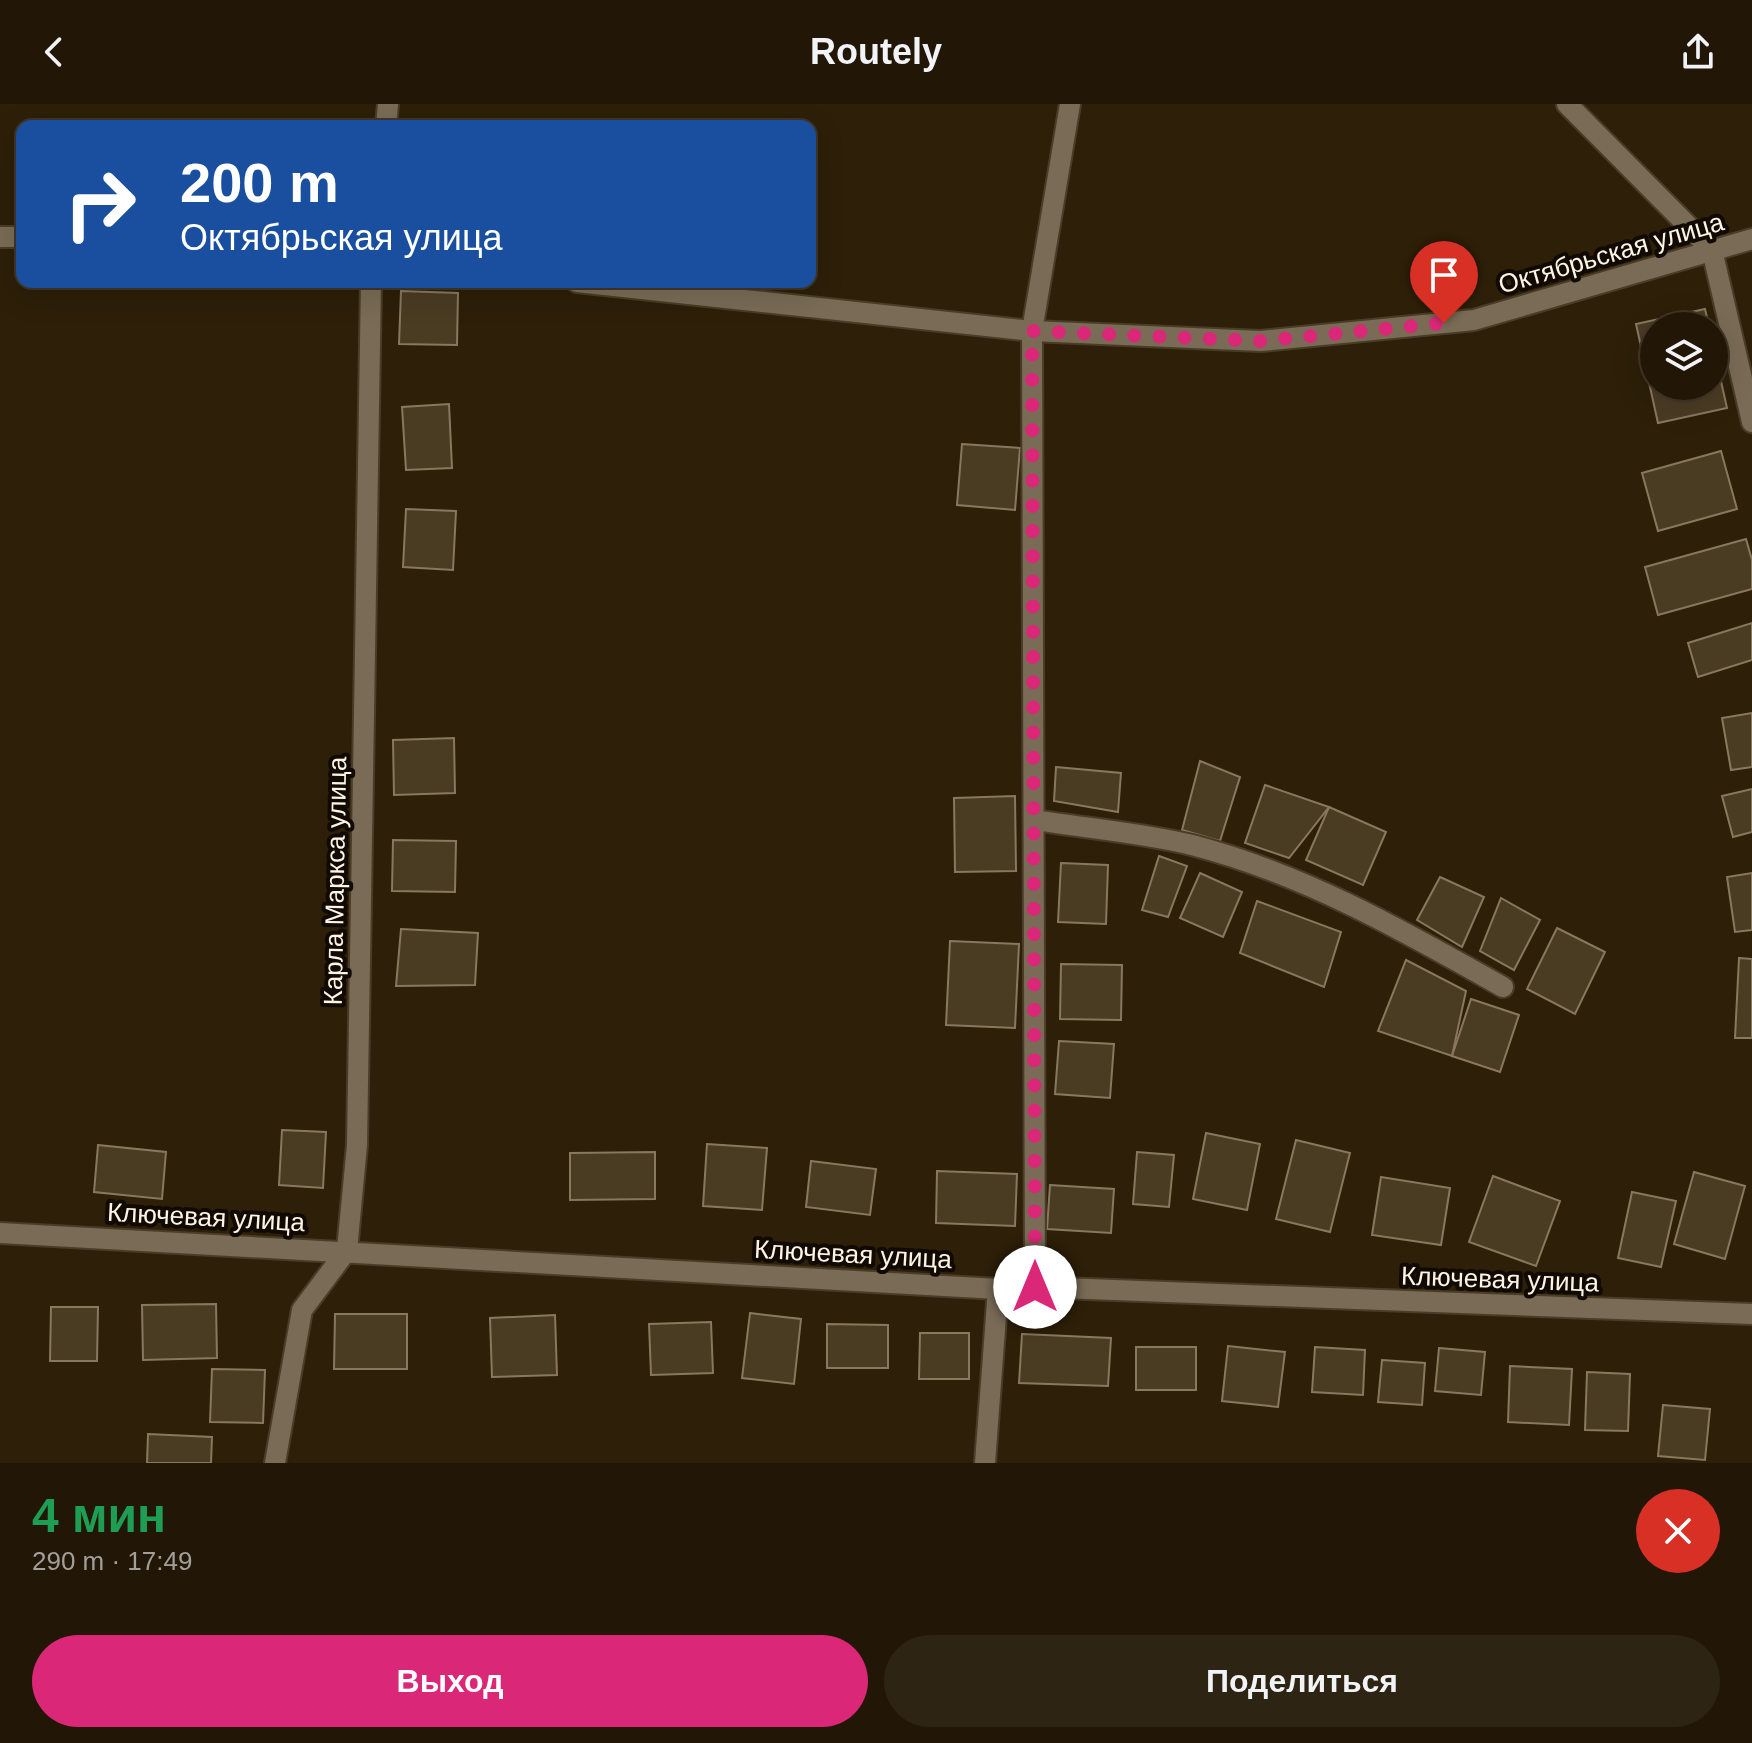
<!DOCTYPE html>
<html lang="ru">
<meta charset="utf-8">
<style>
:root{--surface:#221706;--page:#2e2414;--text:#f1f3f6;--muted:#a29f9b;--line:#3f3628;--accent:#db2777}
body{margin:0;font-family:Helvetica,sans-serif;background:var(--page);color:var(--text);height:100vh;display:flex;flex-direction:column;font-size:30px;white-space:nowrap}
*{box-sizing:border-box;margin:0}
p{font-size:26px;color:var(--muted)}
.icon{flex:none;width:44px;height:44px;fill:none;stroke:currentColor;stroke-width:2;stroke-linecap:round;stroke-linejoin:round}
.map{position:relative;height:1359px;overflow:hidden}
.drawer{display:flex;flex-direction:column;background:var(--surface);flex:1}
.drawer>*{flex:none}
.banner{position:absolute;left:16px;top:16px;width:800px;height:168px;border-radius:16px;box-shadow:0 8px 32px #0002,0 0 0 2px var(--line);background:#1a4fa0;color:#fff;overflow:hidden}
.controls{position:absolute;left:1640px;top:208px;display:grid;gap:16px}
.controls a{display:grid;place-items:center;width:88px;height:88px;border-radius:50%;background:var(--surface);box-shadow:0 8px 32px #0002,0 0 0 2px var(--line);font-size:40px}
.pin{position:absolute;display:grid;place-items:center;width:68px;height:68px;color:#fff;margin:-82px -34px;border-radius:50% 50% 50% 0;rotate:-45deg;box-shadow:0 0 8px #0007}
.pin .icon{rotate:45deg}
.me{position:absolute;width:88px;margin:-44px;rotate:0deg;stroke-linejoin:round;filter:drop-shadow(0 0 6px #0008)}
.turn{display:flex;align-items:center;gap:28px;height:168px;padding:0 32px;font-size:36px}
.turn .icon{width:104px;height:104px;stroke-width:2.5}
.turn b{display:block;font-size:56px;line-height:68px}
.round{display:grid;place-items:center;flex:none;width:84px;height:84px;border-radius:42px;background:var(--page)}
.head{display:flex;align-items:center;justify-content:space-between;height:136px;padding:0 32px}
h1{font-size:48px;font-weight:700;line-height:60px;color:#1e9e55}
.action{display:flex;gap:16px;margin-top:auto;padding:16px 32px}
.action a{flex:1;height:92px;border-radius:48px;background:var(--accent);color:#fff;font-size:32px;font-weight:700;line-height:92px;text-align:center}
.action a+a{background:var(--page);color:var(--text)}
header{display:flex;justify-content:space-between;align-items:center;height:104px;padding:0 32px;background:var(--surface);font-size:36px;font-weight:700}
.map>svg:first-child{display:block}
.building{fill:#4a3b23;stroke:#88785e;stroke-width:2}
.lines{fill:none;stroke-linecap:round;stroke-linejoin:round}
.minor-casing{stroke:#4a3d27;stroke-width:24}
.tertiary-casing{stroke:#4a3d27;stroke-width:24}
.minor{stroke:#796b56;stroke-width:20}
.tertiary{stroke:#796b56;stroke-width:20}
.route{stroke:#db2777;stroke-width:14;stroke-dasharray:0 25.2}
.labels{text-anchor:middle;stroke-width:8;stroke-linejoin:round;paint-order:stroke}
.street-label{font-size:26px;fill:#fdf4e6;stroke:#100a03}
</style>
<header><svg class="icon" aria-label="back" viewBox="0 0 24 24"><path d="M15 5l-7 7 7 7"/></svg>Routely<svg class="icon" aria-label="share" viewBox="0 0 24 24"><path d="M12 15V3M7 8l5-5 5 5M5 13v7h14v-7"/></svg></header>
<div class="map">
<svg width="1752" height="1359" viewBox="0 0 1752 1359">
<rect width="100%" height="100%" fill="#2d1f08"/>
<g class="building">
<polygon points="401,187 458,189 457,241 399,240"/>
<polygon points="1705,205 1709,222 1654,222 1654,282 1714,282 1714,246 1727,304 1658,319 1636,220"/>
<polygon points="449,300 452,364 406,366 402,303"/>
<polygon points="962,340 1020,344 1015,406 957,401"/>
<polygon points="1721,347 1737,405 1658,427 1642,369"/>
<polygon points="406,405 456,407 453,466 403,463"/>
<polygon points="1746,435 1752,456 1752,485 1658,511 1645,463"/>
<polygon points="1752,519 1752,556 1698,573 1688,539"/>
<polygon points="1752,609 1752,663 1731,666 1722,614"/>
<polygon points="454,634 455,689 394,691 393,636"/>
<polygon points="1200,657 1240,673 1220,737 1182,726"/>
<polygon points="1056,663 1121,669 1118,708 1054,697"/>
<polygon points="1265,681 1329,703 1289,754 1245,739"/>
<polygon points="1752,685 1752,728 1733,733 1722,692"/>
<polygon points="1015,692 1016,767 955,768 954,694"/>
<polygon points="1329,703 1386,728 1363,781 1306,756"/>
<polygon points="393,736 456,737 455,788 392,787"/>
<polygon points="1159,752 1187,762 1168,813 1142,806"/>
<polygon points="1061,759 1108,761 1106,820 1058,818"/>
<polygon points="1200,769 1242,788 1223,833 1180,814"/>
<polygon points="1752,769 1752,826 1735,828 1727,773"/>
<polygon points="1440,773 1484,793 1462,843 1417,816"/>
<polygon points="1501,794 1540,816 1514,866 1480,847"/>
<polygon points="1257,797 1341,828 1324,883 1240,849"/>
<polygon points="1557,824 1605,848 1575,910 1527,885"/>
<polygon points="401,825 478,829 475,881 396,882"/>
<polygon points="950,837 1019,840 1015,924 946,921"/>
<polygon points="1739,854 1752,855 1752,934 1735,934"/>
<polygon points="1406,856 1466,887 1452,952 1378,927"/>
<polygon points="1061,860 1122,861 1121,916 1060,915"/>
<polygon points="1471,895 1519,911 1500,968 1452,952"/>
<polygon points="1059,937 1114,940 1110,994 1055,990"/>
<polygon points="282,1026 326,1028 323,1084 279,1081"/>
<polygon points="1206,1029 1260,1040 1247,1106 1193,1095"/>
<polygon points="1296,1036 1350,1049 1330,1128 1276,1115"/>
<polygon points="707,1040 767,1044 762,1106 703,1102"/>
<polygon points="98,1041 166,1048 162,1095 94,1088"/>
<polygon points="655,1048 655,1095 570,1096 570,1049"/>
<polygon points="1137,1048 1174,1051 1169,1103 1133,1100"/>
<polygon points="811,1057 876,1065 870,1111 806,1103"/>
<polygon points="937,1067 1017,1070 1015,1122 936,1119"/>
<polygon points="1694,1068 1745,1082 1725,1155 1674,1140"/>
<polygon points="1493,1072 1560,1097 1536,1162 1469,1138"/>
<polygon points="1381,1073 1450,1084 1441,1141 1372,1131"/>
<polygon points="1050,1081 1114,1085 1111,1129 1047,1125"/>
<polygon points="1632,1088 1676,1097 1661,1163 1618,1154"/>
<polygon points="216,1200 217,1254 143,1256 142,1201"/>
<polygon points="51,1203 98,1203 97,1257 50,1257"/>
<polygon points="750,1209 801,1215 794,1280 742,1274"/>
<polygon points="335,1210 407,1210 407,1265 334,1265"/>
<polygon points="555,1211 557,1271 492,1273 490,1214"/>
<polygon points="711,1218 713,1269 651,1271 649,1220"/>
<polygon points="827,1220 888,1221 888,1264 827,1264"/>
<polygon points="920,1229 969,1229 969,1275 919,1275"/>
<polygon points="1022,1230 1111,1234 1108,1282 1019,1279"/>
<polygon points="1228,1242 1285,1248 1278,1303 1222,1297"/>
<rect x="1136" y="1243" width="60" height="43"/>
<polygon points="1315,1243 1365,1246 1363,1291 1312,1288"/>
<polygon points="1439,1244 1485,1248 1481,1291 1435,1287"/>
<polygon points="1382,1256 1425,1259 1422,1301 1378,1298"/>
<polygon points="1510,1262 1572,1265 1569,1321 1508,1318"/>
<polygon points="212,1265 265,1266 263,1319 210,1318"/>
<polygon points="1587,1268 1630,1270 1628,1327 1585,1326"/>
<polygon points="1663,1301 1710,1305 1705,1356 1658,1352"/>
<polygon points="148,1330 212,1333 211,1359 147,1359"/>
</g>
<g class="lines">
<defs>
<g id="minor">
<polyline points="1567,0 1712,146 1752,318"/>
<polyline points="386,22 388,0"/>
<polyline points="0,133 22,133"/>
<polyline points="577,178 1032,227 1261,237 1474,216 1752,135"/>
<path d="M1035 716C1085 724 1144 729 1192 741 1304 770 1404 827 1503 883"/>
<polyline points="1035,1183 1032,227 1070,0"/>
<polyline points="275,1359 302,1206 347,1146 357,1041 371,178"/>
<polyline points="985,1359 998,1185"/>
</g>
<polyline id="tertiary" points="0,1129 998,1185 1035,1183 1752,1210"/>
</defs>
<use href="#minor" class="minor-casing"/>
<use href="#tertiary" class="tertiary-casing"/>
<use href="#minor" class="minor"/>
<use href="#tertiary" class="tertiary"/>
</g>
<g class="lines">
<polyline class="route" points="1035,1183 1032,227 1261,237 1444,219"/>
</g>
<g class="labels">
<g class="street-label">
<text transform="translate(1611 149) rotate(-16)" y="9">Октябрьская улица</text>
<text transform="translate(335 777) rotate(-89)" y="9">Карла Маркса улица</text>
<text transform="translate(206 1113) rotate(3)" y="9">Ключевая улица</text>
<text transform="translate(853 1150) rotate(3)" y="9">Ключевая улица</text>
<text transform="translate(1500 1175) rotate(2)" y="9">Ключевая улица</text>
</g>
</g>
</svg>
<div class="controls">
<a><svg class="icon" aria-label="layers" viewBox="0 0 24 24"><path d="M12 4l9 5-9 5-9-5zM3 14l9 5 9-5"/></svg></a>
</div>
<div class="pin" style="left:1444px;top:219px;background:#d93025"><svg class="icon" aria-label="arrive" viewBox="0 0 24 24"><path d="M6 21V4h12l-3 4 3 4H6"/></svg></div>
<svg class="me" style="left:1035px;top:1183px" viewBox="-20 -20 40 40"><circle r="19" fill="#fff"/><path d="M0-13L10 11 0 6-10 11z" fill="#db2777"/></svg>
<div class="banner">
<div class="turn"><svg class="icon" aria-label="right" viewBox="0 0 24 24"><path d="M7 20v-9h11M14 6l5 5-5 5"/></svg><div><b>200 m</b>Октябрьская улица</div></div>
</div>
</div>
<section class="drawer">
<div class="head"><div><h1>4 мин</h1><p>290 m · 17:49</p></div><a class="round" style="background:#d93025;color:#fff"><svg class="icon" aria-label="close" viewBox="0 0 24 24"><path d="M6 6l12 12M18 6L6 18"/></svg></a></div>
<div class="action"><a>Выход</a><a>Поделиться</a></div>
</section>
